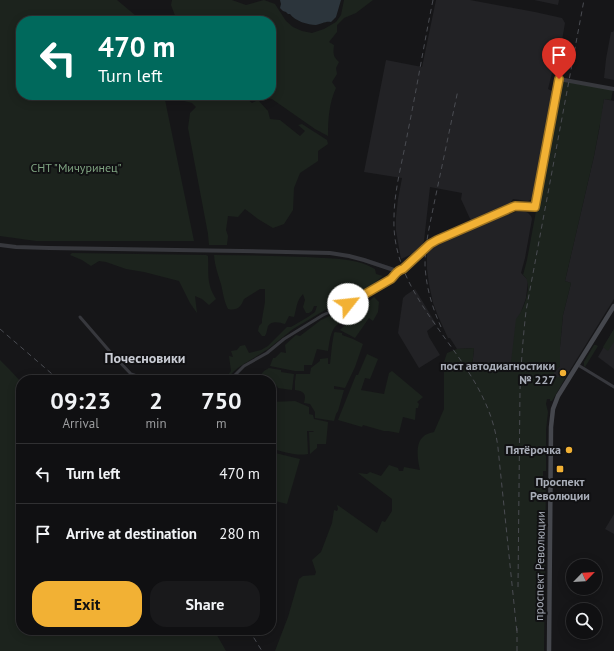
<!DOCTYPE html>
<meta charset="utf-8">
<style>
:root{--surface:#101012;--page:#19191b;--text:#f1f3f6;--muted:#9c9d9f;--line:#303032;--accent:#f2b134}
body{margin:0;font-family:"PT Sans",sans-serif;background:var(--page);color:var(--text);height:100vh;display:flex;flex-direction:column;font-size:15px;white-space:nowrap}
*{box-sizing:border-box;margin:0}
p{font-size:13px;color:var(--muted)}
.icon{flex:none;width:22px;height:22px;fill:none;stroke:currentColor;stroke-width:2;stroke-linecap:round;stroke-linejoin:round}
.map{position:relative;flex:1;overflow:hidden}
.details{position:absolute;left:16px;top:375px;width:260px;height:260px;display:flex;flex-direction:column;background:var(--surface);border-radius:16px;box-shadow:0 2px 10px #0003,0 0 0 1px var(--line)}
.details>*{flex:none}
.banner{position:absolute;left:16px;top:16px;width:260px;height:84px;border-radius:16px;box-shadow:0 2px 10px #0003,0 0 0 1px var(--line);background:#00695c;color:#fff;overflow:hidden}
.needle{width:26px;rotate:65deg}
.controls{position:absolute;left:566px;top:559px;display:grid;gap:8px}
.controls a{display:grid;place-items:center;width:36px;height:36px;border-radius:50%;background:var(--surface);box-shadow:0 2px 10px #0003,0 0 0 1px var(--line);font-size:20px}
.pin{position:absolute;display:grid;place-items:center;width:34px;height:34px;color:#fff;margin:-41px -17px;border-radius:50% 50% 50% 0;rotate:-45deg;box-shadow:0 0 4px #0007}
.pin .icon{rotate:45deg}
.me{position:absolute;width:44px;margin:-22px;rotate:61deg;stroke-linejoin:round;filter:drop-shadow(0 0 3px #0008)}
.turn{display:flex;align-items:center;gap:14px;height:84px;padding:0 16px;font-size:18px}
.turn .icon{width:52px;height:52px;stroke-width:2.5}
.turn b{display:block;font-size:28px;line-height:34px}
.eta{display:flex;justify-content:space-evenly;align-items:center;height:68px;text-align:center}
.eta b{font-size:24px;font-weight:800;line-height:28px}
.primary-button{display:flex;gap:8px;margin-top:auto;padding:8px 16px}
.primary-button a{flex:1;height:46px;border-radius:16px;background:var(--accent);color:#111;font-size:16px;font-weight:800;line-height:46px;text-align:center}
.primary-button a+a{background:var(--page);color:var(--text)}
ul{padding:0;list-style:none}
li{display:flex;align-items:center;gap:12px;height:60px;padding:0 16px;border-top:1px solid var(--line)}
li div{flex:1}
li b{display:block;font-size:15px}
li em{font-style:normal}
.map>svg:first-child{display:block}
.built{fill:#222225}
.green{fill:#1c231d}
.water{fill:#2c353c}
.lines{fill:none;stroke-linecap:round;stroke-linejoin:round}
.minor{stroke:#37383d;stroke-width:3}
.tertiary{stroke:#37383d;stroke-width:4}
.secondary{stroke:#45474d;stroke-width:4.5}
.rail{stroke:#4a4c52;stroke-width:1;stroke-dasharray:5 4;stroke-linecap:butt}
.route-casing{stroke:#9d7322;stroke-width:10}
.route{stroke:#f2b134;stroke-width:7}
.poi-dot{fill:#f2b134;stroke:#111113;stroke-width:1.5}
.labels{text-anchor:middle;stroke-width:4;stroke-linejoin:round;paint-order:stroke}
.park-label{font-size:12px;fill:#7fa381;stroke:#111113}
.poi-label{font-size:12px;font-weight:bold;fill:#a8adb8;stroke:#111113;text-anchor:end}
.street-label{font-size:12px;fill:#a8adb8;stroke:#111113}
.quarter-label{font-size:14px;font-weight:bold;fill:#c9ccd4;stroke:#111113}
</style>
<div class="map">
<svg width="614" height="651" viewBox="0 0 614 651">
<rect width="100%" height="100%" fill="#161618"/>
<g class="built">
<polygon points="436,0 470,0 535,12 562,18 565,23 556,74 552,73 548,89 554,92 534,198 528,201 513,199 511,202 511,206 472,223 461,199 462,193 430,187 424,241 419,251 401,259 396,231 396,217 398,199 402,178 364,172 386,60 422,67"/>
<polygon points="534,0 559,0 558,5"/>
<polygon points="614,30 614,80 604,78 606,59 611,32 613,32"/>
<polygon points="604,99 614,101 614,299 567,375 559,377 554,377 554,372 560,366 560,347 563,315 571,283 565,281 594,156 600,125 599,124"/>
<polygon points="519,211 524,211 528,213 531,216 532,219 525,258 521,273 527,279 528,281 526,298 520,315 510,371 472,368 474,348 457,349 450,338 448,338 438,316 433,303 429,284 427,269 427,250 431,247 440,242 512,213"/>
<polygon points="415,289 436,324 427,331 429,337 440,355 419,368 398,333 403,298 406,295"/>
<polygon points="614,329 614,369 598,357"/>
<polygon points="614,514 614,534 605,529"/>
</g>
<g class="green">
<polygon points="0,0 117,0 142,21 21,21 21,95 164,95 194,241 36,241 0,236"/>
<path d="M172 0H232L246 5 264 0 275 4 286 21 293 27 302 31 312 33 324 29 336 22 341 15 344 0H373L356 13 344 18 337 25V32L329 42 334 45C333 53 333 57 339 62L336 68 337 74 332 82 336 88C329 103 328 120 328 136L315 129 272 99 265 98 259 95H271V21H177L171 5Z"/>
<path d="M564 82H567L613 90 611 100 604 99 600 124 594 156 565 281 571 283 563 315 560 347V366L554 372V377H559L567 375 552 401H550V399H547L546 404 548 412 546 430V471H543V480L546 481 544 651H275L288 617 299 579 303 576 315 575 316 572 312 560 321 552 332 523 334 510 337 511 338 509 337 505 339 506 377 533 382 521 385 522 392 511V499L358 473 367 474 370 472 381 476 389 465 398 468 399 471H403L404 467 420 470C418 462 415 445 422 438 425 434 430 433 434 432L444 409V362L447 353 457 349 474 348 472 368 510 371 516 319C523 312 531 289 527 281 527 278 525 277 523 275L527 260 559 86Z"/>
<polygon points="183,95 245,95 247,99 252,103 258,100 268,111 270,119 280,120 300,136 305,131 298,125 302,124 327,140 328,144 318,151 318,161 300,173 294,188 293,210 284,224 273,228 258,219 245,209 238,217 228,216 226,230 228,236 227,245 209,245 208,234 188,128 190,113 196,107 192,103 184,101"/>
<path d="M72 253 206 255 208 256C209 274 206 283 216 299L209 305 202 299 195 296 197 313 190 303 179 281 144 272 126 269 106 262 99 261 91 266 82 260 70 255Z"/>
<path d="M214 255C245 255 276 256 306 257 330 259 354 257 375 269L376 274 383 276 373 284 354 296 325 310 293 329 268 349 239 367 233 372 227 380H224L231 371 229 356 233 357 231 351 237 350 240 346 245 345 249 353 261 350 268 346 287 327H291L308 317 315 312 317 306H314L312 311 309 313H306L303 307 305 300 303 294C296 301 297 308 294 317L289 316 285 324C280 323 272 320 268 326 267 329 267 333 265 336H262L258 331 259 326 262 323V319L265 302V289H260L244 299C241 307 237 311 228 309 224 301 223 293 221 284 218 274 215 267 214 255Z"/>
<polygon points="374,297 379,302 378,312 373,321 369,318 355,338 340,330 368,302"/>
<path d="M356 304 357 307 340 323C330 328 330 341 328 351L317 349 312 365H304V371H295L270 366 273 358H275L281 352 286 353 285 345 296 335 300 336 321 320Z"/>
<polygon points="614,329 614,342 608,351 603,347"/>
<path d="M335 332 342 333V335L353 339 363 344 355 367 345 388 334 386V389L344 390 338 411 336 414 334 421 315 418V412L310 404 304 403C307 393 303 391 295 390V381L296 374H310L311 368 320 361V359L328 358V364H330L332 345 334 333Z"/>
<polygon points="594,345 596,345 598,346 585,367 584,366 584,362"/>
<polygon points="367,354 378,359 370,379 365,378 361,390 384,394 389,373 392,371 423,397 417,402 419,404 418,408 416,408 415,420 403,417 399,433 388,431 384,431 363,425 362,427 338,420 356,375 358,375"/>
<polygon points="0,360 9,369 21,382 21,630 214,630 226,651 0,651"/>
<polygon points="269,368 281,370 281,372 294,374 292,390 278,388 277,386 271,384 271,380 261,380 259,377 264,371"/>
<path d="M295 401 309 407V414L313 415 314 419 328 422 326 444H317V448L310 454 309 432H313L314 431H307L308 454C296 456 283 452 271 448V402Z"/>
<polygon points="271,452 300,459 287,504 271,500"/>
</g>
<path class="water" d="M280 0H341L336 17 331 22C325 21 322 24 316 25 308 25 295 21 290 14H288L286 12 283 11 280 8 281 4Z"/>
<g class="lines">
<g class="minor">
<polyline points="80,317 112,354 131,374 140,377 145,380"/>
<polyline points="578,365 614,387"/>
<polyline points="230,380 244,366 267,353 284,339 323,315 348,304 371,291 391,279 396,274 397,271"/>
</g>
<polyline class="tertiary" points="0,245 16,247 49,248 242,251 330,253 349,256 364,260 397,271 403,269 430,244 437,240 515,206 535,207 559,79 614,89"/>
<polyline class="secondary" points="549,651 551,427 553,409 558,396 614,306"/>
<g class="rail">
<path d="M433 0C424 44 417 87 408 131 403 159 394 190 394 218 393 240 399 262 409 282 438 340 490 380 498 448L517 633"/>
<path d="M441 327C432 307 426 287 425 265 425 244 430 224 434 204 442 166 450 128 458 90"/>
<polyline points="0,329 59,380"/>
<path d="M518 587 520 390C521 364 523 338 526 311L584 0"/>
<polyline points="249,630 262,651"/>
<polyline points="517,651 517,627"/>
</g>
</g>
<g class="lines">
<defs>
<path id="route" d="M348 304 391 279C395 275 397 270 403 269L430 244 437 240 515 206 535 207 559 79"/>
</defs>
<use href="#route" class="route-casing"/>
<use href="#route" class="route"/>
</g>
<g class="poi-dot">
<circle cx="563" cy="373" r="4"/>
<circle cx="569" cy="450" r="4"/>
<rect x="556" y="465" width="8" height="8" rx="2"/>
</g>
<g class="labels">
<g class="park-label">
<text x="76" y="172">СНТ "Мичуринец"</text>
</g>
<g class="poi-label">
<text x="555" y="370">пост автодиагностики<tspan x="555" dy="14">№ 227</tspan></text>
<text x="561" y="454">Пятёрочка</text>
<text x="560" y="486" text-anchor="middle">Проспект<tspan x="560" dy="14">Революции</tspan></text>
</g>
<g class="street-label">
<text transform="translate(540 566) rotate(-89)" y="4">проспект Революции</text>
</g>
<g class="quarter-label">
<text x="145" y="363">Почесновики</text>
</g>
</g>
</svg>
<div class="controls">
<a><svg class="needle" viewBox="-14 -14 28 28"><path d="M0-13l5 13h-10z" fill="#e53935"/><path d="M0 13l5-13h-10z" fill="#9c9d9f"/></svg></a>
<a><svg class="icon" aria-label="search" viewBox="0 0 24 24"><circle cx="10" cy="10" r="6"/><path d="M15 15l6 6"/></svg></a>
</div>
<div class="pin" style="left:559px;top:79px;background:#d93025"><svg class="icon" aria-label="arrive" viewBox="0 0 24 24"><path d="M6 21V4h12l-3 4 3 4H6"/></svg></div>
<svg class="me" style="left:348px;top:304px" viewBox="-20 -20 40 40"><circle r="19" fill="#fff"/><path d="M0-13L10 11 0 6-10 11z" fill="#f2b134"/></svg>
<div class="banner">
<div class="turn"><svg class="icon" aria-label="left" viewBox="0 0 24 24"><path d="M17 20v-9H6M10 6l-5 5 5 5"/></svg><div><b>470 m</b>Turn left</div></div>
</div>
<section class="details">
<div class="eta">
<div><b>09:23</b><p>Arrival</p></div>
<div><b>2</b><p>min</p></div>
<div><b>750</b><p>m</p></div>
</div>
<ul>
<li><svg class="icon" aria-label="left" viewBox="0 0 24 24"><path d="M17 20v-9H6M10 6l-5 5 5 5"/></svg><div><b>Turn left</b></div><em>470 m</em></li>
<li><svg class="icon" aria-label="arrive" viewBox="0 0 24 24"><path d="M6 21V4h12l-3 4 3 4H6"/></svg><div><b>Arrive at destination</b></div><em>280 m</em></li>
</ul>
<div class="primary-button"><a>Exit</a><a>Share</a></div>
</section>
</div>
